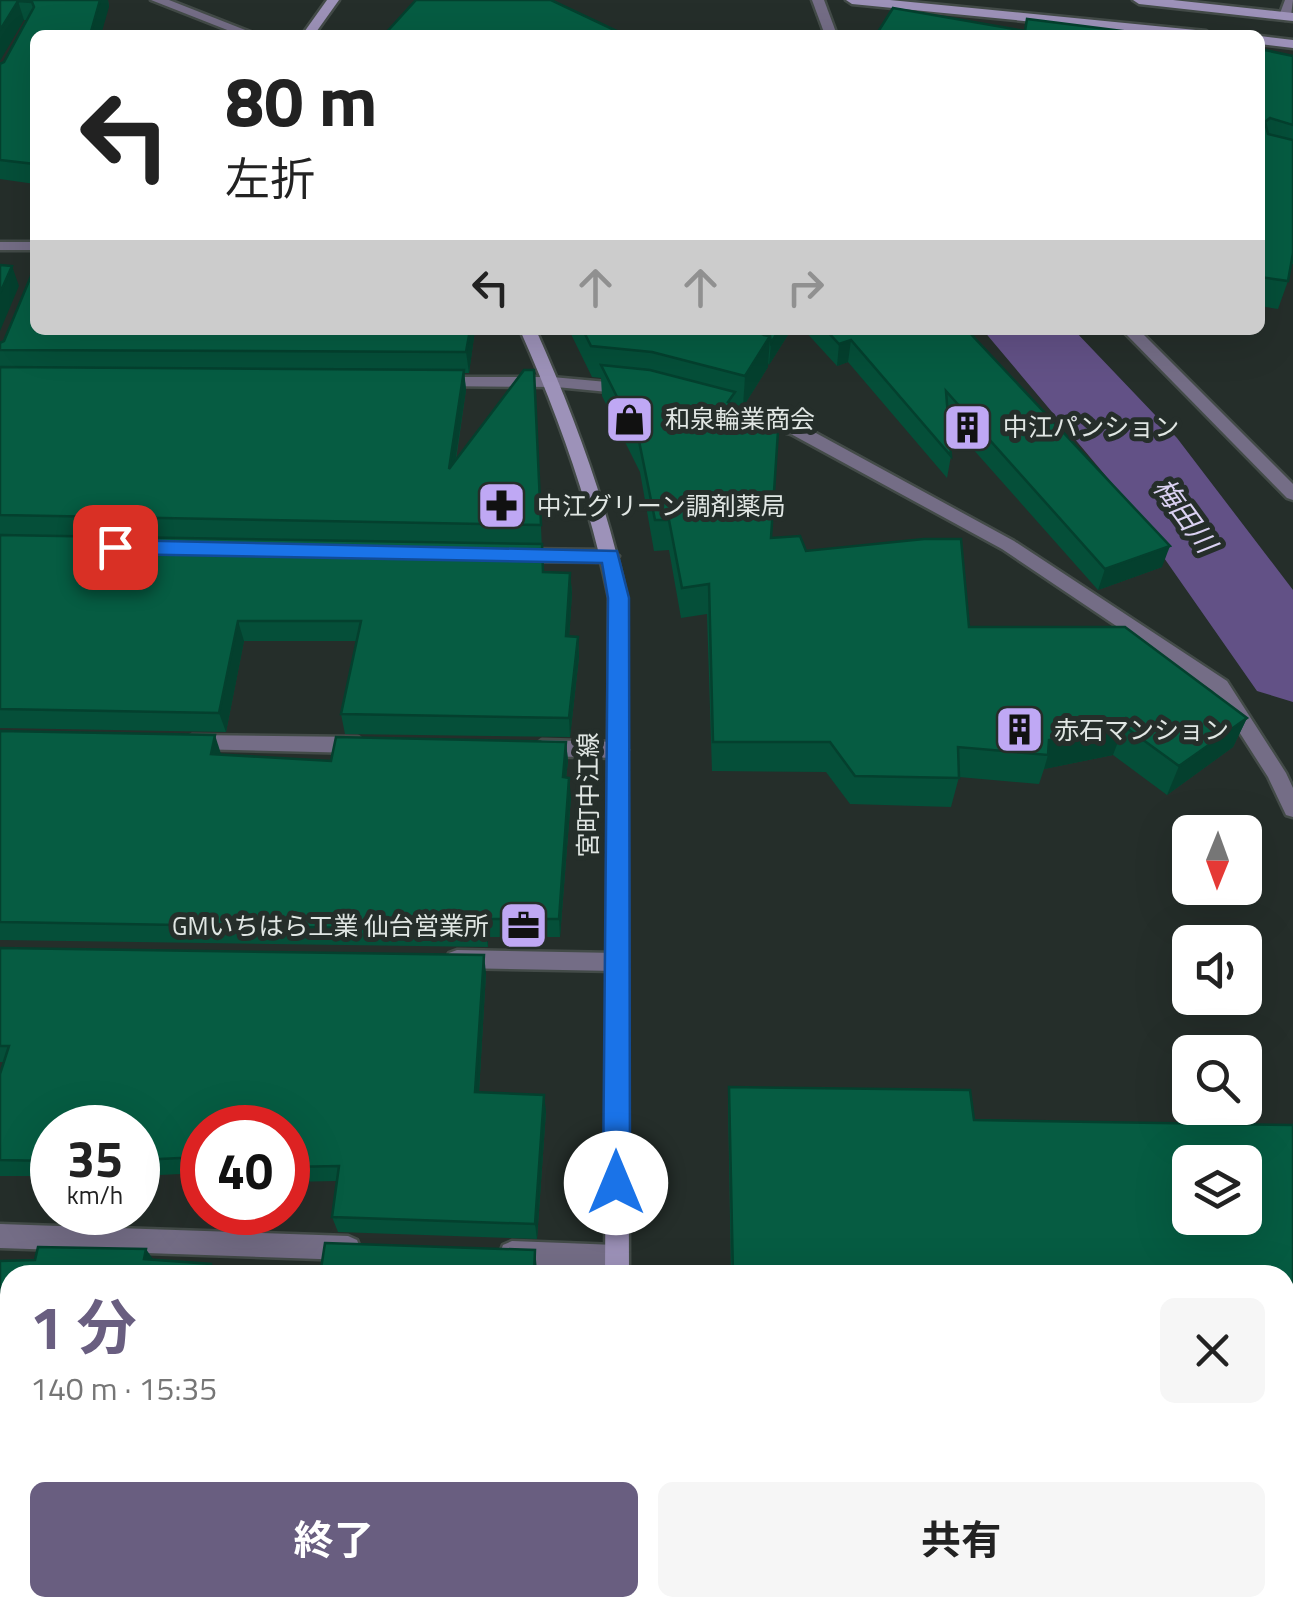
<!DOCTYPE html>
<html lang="ja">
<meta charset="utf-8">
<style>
:root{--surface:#fff;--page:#f6f6f6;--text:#222;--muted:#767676;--accent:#695e80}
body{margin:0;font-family:"Titillium Web","Noto Sans JP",sans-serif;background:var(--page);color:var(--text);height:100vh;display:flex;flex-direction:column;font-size:38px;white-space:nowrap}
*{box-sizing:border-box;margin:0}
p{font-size:32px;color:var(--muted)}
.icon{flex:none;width:55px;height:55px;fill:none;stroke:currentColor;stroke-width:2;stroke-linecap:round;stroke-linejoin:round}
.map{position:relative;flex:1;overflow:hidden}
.panel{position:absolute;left:0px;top:1265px;width:1295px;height:352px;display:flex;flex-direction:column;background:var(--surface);border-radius:30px 30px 0 0;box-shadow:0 10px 40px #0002}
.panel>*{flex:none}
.banner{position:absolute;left:30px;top:30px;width:1235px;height:305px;border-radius:15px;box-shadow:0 10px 40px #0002;background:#fff;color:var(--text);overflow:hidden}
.needle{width:65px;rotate:181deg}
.controls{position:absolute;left:1172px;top:815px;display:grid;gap:20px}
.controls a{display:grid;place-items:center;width:90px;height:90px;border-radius:15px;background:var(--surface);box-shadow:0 10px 40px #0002;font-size:50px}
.speed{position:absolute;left:30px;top:1105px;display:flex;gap:20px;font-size:50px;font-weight:700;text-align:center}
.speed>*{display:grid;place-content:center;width:130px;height:130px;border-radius:50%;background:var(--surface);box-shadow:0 10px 40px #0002;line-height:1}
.speed small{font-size:25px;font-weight:400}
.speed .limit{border:15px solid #d22;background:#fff;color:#111}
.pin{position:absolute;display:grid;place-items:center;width:85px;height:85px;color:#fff;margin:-42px;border-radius:20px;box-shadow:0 5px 15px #0006}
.me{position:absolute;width:110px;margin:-55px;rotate:0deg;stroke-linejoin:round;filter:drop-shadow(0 0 8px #0008)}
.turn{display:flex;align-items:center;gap:35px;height:210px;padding:0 30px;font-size:45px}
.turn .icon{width:130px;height:130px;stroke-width:2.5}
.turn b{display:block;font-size:70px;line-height:85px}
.lanes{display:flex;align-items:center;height:95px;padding:0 30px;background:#0003;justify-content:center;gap:50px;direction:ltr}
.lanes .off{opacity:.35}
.round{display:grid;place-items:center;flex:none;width:105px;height:105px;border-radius:15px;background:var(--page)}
.headline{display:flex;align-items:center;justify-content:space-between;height:170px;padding:0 30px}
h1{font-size:60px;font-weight:700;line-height:75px;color:var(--accent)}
.cta{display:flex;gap:20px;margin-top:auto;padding:20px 30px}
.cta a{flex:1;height:115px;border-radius:15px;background:var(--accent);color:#fff;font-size:40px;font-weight:700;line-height:115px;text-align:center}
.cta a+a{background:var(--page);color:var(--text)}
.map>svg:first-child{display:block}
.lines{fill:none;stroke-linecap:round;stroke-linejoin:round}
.river{fill:#625186;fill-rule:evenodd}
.lane-casing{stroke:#434b48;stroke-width:5}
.street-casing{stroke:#434b48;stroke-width:5}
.secondary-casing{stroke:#434b48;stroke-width:5}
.lane{fill:#746d86;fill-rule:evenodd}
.street{fill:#746d86;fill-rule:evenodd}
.secondary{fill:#9d92b9;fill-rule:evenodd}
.wall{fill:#054f39}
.shaded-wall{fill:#04402e}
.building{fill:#065c42;stroke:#04402e;stroke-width:2.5;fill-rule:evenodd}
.route{fill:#1a73e8;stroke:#114b97;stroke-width:2.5}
.labels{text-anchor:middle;stroke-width:10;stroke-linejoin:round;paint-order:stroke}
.poi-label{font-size:25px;fill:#e0e6e3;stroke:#252e2a;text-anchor:start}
.street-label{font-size:25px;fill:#e0e6e3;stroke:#252e2a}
.water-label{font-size:28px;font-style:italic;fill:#dad1f2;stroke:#252e2a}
</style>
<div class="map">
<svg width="1293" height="1617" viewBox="0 0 1293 1617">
<rect width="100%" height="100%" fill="#252e2a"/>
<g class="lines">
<polygon class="river" points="983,330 1074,330 1177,438 1293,590 1293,702 1257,691 1111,482"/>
<defs>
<g id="lane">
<polygon points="1285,0 1293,0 1291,16 1285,20 1279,16"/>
<polygon points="552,377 629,384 637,389 629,394 546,386 544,382"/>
<polygon points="735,409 803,426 1014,541 1227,681 1286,773 1293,788 1293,817 1286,815 1268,777 1213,691 1002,549 791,434 729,418 729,410"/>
</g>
<g id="street">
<polygon points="151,0 169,0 258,35 240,35"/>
<polygon points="812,0 824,0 837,35 825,35"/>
<rect x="0" y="242" width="35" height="8"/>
<polygon points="1122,330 1139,330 1293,484 1293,500 1287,498"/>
<polygon points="442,377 552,377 560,382 552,387 436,386 434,382"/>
<polygon points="517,549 610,550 619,556 610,562 517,561 508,555"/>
<polygon points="192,735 358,737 368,745 358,753 192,749 182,742"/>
<polygon points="542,740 618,742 628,750 618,758 542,756 532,748"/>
<polygon points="457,950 617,953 625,956 628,962 625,968 617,971 457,968 449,965 446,959 449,953"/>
<polygon points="0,1224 348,1236 357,1240 360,1248 357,1256 348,1260 0,1248"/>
<polygon points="512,1241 616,1245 625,1249 628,1257 625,1265 616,1269 512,1265 503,1261 500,1253 503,1245"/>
</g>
<g id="secondary">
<polygon points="327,0 339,0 314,35 302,35"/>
<polygon points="846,0 890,0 1206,31 1212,35 1167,35 852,4"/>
<polygon points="1133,0 1173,0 1293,13 1293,21 1139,4"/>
<polygon points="1260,36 1293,40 1293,48 1260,44"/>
<path d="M520 330H536C575 417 607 505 627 598L629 1275H605L609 598C590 505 559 417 520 330Z"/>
<polygon points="722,1608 759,1608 763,1617 726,1617"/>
</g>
</defs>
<use href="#lane" class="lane-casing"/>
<use href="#street" class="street-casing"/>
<use href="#secondary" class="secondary-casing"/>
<use href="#lane" class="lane"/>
<use href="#street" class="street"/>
<use href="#secondary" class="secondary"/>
</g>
<g class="wall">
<polygon points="0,0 108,0 109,7 35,35 35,184 0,179 0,64 4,62 27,20 24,20"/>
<polygon points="1260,49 1293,56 1293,264 1291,264 1288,281 1278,309 1260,306"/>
<polygon points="35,330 475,330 469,373 464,373 466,390 456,460 534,370 543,572 570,573 572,593 569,637 578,637 579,657 570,737 345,734 341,714 357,641 244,641 226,732 0,728 0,343"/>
<polygon points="569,330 791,330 769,365 768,363 768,367 743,407 734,404 771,538 806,551 969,627 1247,718 1233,747 1167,795 1113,755 1044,769 1039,784 959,777 951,807 850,804 826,772 712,771 707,614 681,618 669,550 654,551 640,472 602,396 601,378 592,377"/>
<polygon points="804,330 967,330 1162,567 1098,590 948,421 951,456 947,478 848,362 837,366"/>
<polygon points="0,731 221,755 331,761 566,742 568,761 566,778 571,797 560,937 488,937 488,947 0,940"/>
<polygon points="0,948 486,973 479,1092 546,1111 537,1239 338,1232 332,1217 337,1181 288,1182 288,1128 202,1128 202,1173 138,1176 138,1128 52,1128 52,1176 0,1176 0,1074 4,1062 0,1062"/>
<polygon points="729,1087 974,1120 1293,1125 1293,1438 1285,1438 1285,1275 731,1275 728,1104"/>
</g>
<g class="shaded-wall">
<polygon points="100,0 108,0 109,7 101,35 90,35"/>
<polygon points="18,1 24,20 0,61 0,30"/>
<polygon points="12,266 19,286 0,331 0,293"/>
<polygon points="470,330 475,330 469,373 466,352"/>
<polygon points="779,330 791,330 769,365 771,343"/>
<polygon points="770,336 768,367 743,407 745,376"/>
<polygon points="851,340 848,362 837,366 839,344"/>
<polygon points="464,370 466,390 451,489 449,469"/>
<polygon points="1170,546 1162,567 1098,590 1105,569"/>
<polygon points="570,573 572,593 568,656 566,636"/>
<polygon points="238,621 244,641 226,732 219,713"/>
<polygon points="578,637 579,657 570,737 569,718"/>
<polygon points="1247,718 1233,747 1167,795 1179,766"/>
<polygon points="1124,726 1113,755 1044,769 1048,755 1049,740"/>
<polygon points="215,735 221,754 218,773 211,754"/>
<polygon points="566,742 568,761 564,796 563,777"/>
<polygon points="569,778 571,797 560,937 559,919"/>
<polygon points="486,919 488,937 488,947 485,930"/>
<polygon points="484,955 486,973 478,1108 475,1092"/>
<polygon points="544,1095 546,1111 537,1239 535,1224"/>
<polygon points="146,1249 159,1268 144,1259"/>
<polygon points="535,1250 537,1270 537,1275 534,1275"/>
<polygon points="317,1608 328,1608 327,1617 316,1617"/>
</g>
<g class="building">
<polygon points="0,0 100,0 90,35 35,35 35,164 0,160 0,64 4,62 34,7 32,2 18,1 0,30"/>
<polygon points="416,0 551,0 625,35 384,35"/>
<polygon points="893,8 1025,31 1027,19 1139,33 1139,35 876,35"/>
<polygon points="1260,49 1293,56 1293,125 1270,118 1265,122 1268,134 1293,140 1293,253 1288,281 1260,277"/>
<polygon points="0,265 12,266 0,293"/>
<polygon points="32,266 35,266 35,330 470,330 466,352 0,350 0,343 4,341 31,276"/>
<polygon points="583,330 746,330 770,336 745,376 652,352 591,346"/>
<polygon points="759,330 779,330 771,343 770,336 764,335"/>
<polygon points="826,330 967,330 1170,546 1105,569 946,391 951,456 851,340 839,344"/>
<polygon points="601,365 650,370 735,392 728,402 778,431 771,538 800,536 806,551 924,539 961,539 969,627 1125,627 1247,718 1179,766 1124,726 1049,740 1048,755 958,747 959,778 855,776 830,742 713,742 709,584 682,588 669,520 655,520 639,441"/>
<polygon points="0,367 464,370 449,469 524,370 534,370 541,525 0,515"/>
<polygon points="0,535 542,544 543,572 570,573 566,636 578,637 569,718 341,714 361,621 238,621 219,713 0,709"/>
<polygon points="0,731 215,735 211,754 331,761 336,737 566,742 563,777 569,778 559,919 486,919 485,930 0,922"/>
<polygon points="0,948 484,955 475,1092 544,1095 535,1224 332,1217 339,1166 288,1167 288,1128 202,1128 202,1157 138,1160 138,1128 52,1128 52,1161 0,1160 0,1074 9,1046 0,1046"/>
<path d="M729 1087 970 1090 974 1120 1293 1125V1425H1285V1275H733ZM1190 1162H1245V1218H1190Z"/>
<polygon points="325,1243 535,1250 534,1275 320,1275"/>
<polygon points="38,1247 146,1249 144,1259 211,1264 210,1274 291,1275 10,1275 10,1608 317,1608 316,1617 0,1617 0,1261 35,1260"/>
</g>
<polygon class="route" points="115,540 617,551 629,598 630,1183 626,1192 616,1196 607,1192 603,1183 608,598 602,563 115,554 105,547"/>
<defs>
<symbol id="shop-square" viewBox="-11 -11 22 22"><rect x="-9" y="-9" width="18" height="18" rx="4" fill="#bfa8f4" stroke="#252e2a"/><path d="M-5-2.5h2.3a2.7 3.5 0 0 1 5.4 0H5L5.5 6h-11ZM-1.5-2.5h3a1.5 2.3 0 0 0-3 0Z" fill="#111"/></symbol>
<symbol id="building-square" viewBox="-11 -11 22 22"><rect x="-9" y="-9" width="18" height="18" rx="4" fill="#bfa8f4" stroke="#252e2a"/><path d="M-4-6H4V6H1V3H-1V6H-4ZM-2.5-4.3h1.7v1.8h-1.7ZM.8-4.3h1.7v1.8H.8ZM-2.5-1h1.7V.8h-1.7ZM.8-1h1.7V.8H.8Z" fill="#111"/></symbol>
<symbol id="pharmacy-square" viewBox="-11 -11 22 22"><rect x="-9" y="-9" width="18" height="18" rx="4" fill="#bfa8f4" stroke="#252e2a"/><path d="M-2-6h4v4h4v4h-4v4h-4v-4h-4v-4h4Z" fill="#111"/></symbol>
<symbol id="office-square" viewBox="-11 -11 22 22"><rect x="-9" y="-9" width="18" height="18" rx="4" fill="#bfa8f4" stroke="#252e2a"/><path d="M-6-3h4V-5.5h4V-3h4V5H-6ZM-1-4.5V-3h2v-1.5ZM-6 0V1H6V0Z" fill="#111"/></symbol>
</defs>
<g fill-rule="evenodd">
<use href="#shop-square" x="602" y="392" width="55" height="55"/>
<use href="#building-square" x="940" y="400" width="55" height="55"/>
<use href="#pharmacy-square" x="474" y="478" width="55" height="55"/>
<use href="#building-square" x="992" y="702" width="55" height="55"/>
<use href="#office-square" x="496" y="898" width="55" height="55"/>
</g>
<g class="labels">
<g class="poi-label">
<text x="665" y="428">和泉輪業商会</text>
<text x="1003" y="436">中江パンション</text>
<text x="537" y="515">中江グリーン調剤薬局</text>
<text x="1054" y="739">赤石マンション</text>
<text x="489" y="935" text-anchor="end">GMいちはら工業 仙台営業所</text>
</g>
<g class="street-label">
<text transform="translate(588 795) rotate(-90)" y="9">宮町中江線</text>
</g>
<g class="water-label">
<text transform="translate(1185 515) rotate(54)" y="10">梅田川</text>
</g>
</g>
</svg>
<div class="controls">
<a><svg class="needle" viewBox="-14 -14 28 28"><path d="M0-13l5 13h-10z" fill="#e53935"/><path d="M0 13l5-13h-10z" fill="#767676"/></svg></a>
<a><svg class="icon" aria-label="sound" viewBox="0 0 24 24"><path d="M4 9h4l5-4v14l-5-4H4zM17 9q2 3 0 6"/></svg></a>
<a><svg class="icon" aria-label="search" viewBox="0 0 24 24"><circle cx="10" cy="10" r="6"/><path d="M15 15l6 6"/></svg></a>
<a><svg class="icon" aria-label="layers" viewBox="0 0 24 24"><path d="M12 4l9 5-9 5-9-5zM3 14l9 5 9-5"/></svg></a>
</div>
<div class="speed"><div>35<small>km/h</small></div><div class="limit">40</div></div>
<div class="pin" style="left:115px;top:547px;background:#d93025"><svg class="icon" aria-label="arrive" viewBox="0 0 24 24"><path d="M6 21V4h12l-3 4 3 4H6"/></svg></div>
<svg class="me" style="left:616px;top:1183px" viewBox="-20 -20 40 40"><circle r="19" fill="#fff"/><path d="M0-13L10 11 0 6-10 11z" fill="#1a73e8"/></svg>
<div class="banner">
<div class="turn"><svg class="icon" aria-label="left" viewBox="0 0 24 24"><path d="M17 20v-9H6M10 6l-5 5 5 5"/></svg><div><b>80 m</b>左折</div></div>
<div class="lanes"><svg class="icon" aria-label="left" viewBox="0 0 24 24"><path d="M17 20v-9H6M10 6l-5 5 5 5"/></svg><svg class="icon off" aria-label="ahead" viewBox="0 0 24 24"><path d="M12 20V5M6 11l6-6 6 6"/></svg><svg class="icon off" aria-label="ahead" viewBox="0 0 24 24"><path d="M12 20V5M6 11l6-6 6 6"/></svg><svg class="icon off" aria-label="right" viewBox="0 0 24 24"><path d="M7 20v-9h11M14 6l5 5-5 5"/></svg></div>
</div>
<section class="panel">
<div class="headline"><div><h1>1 分</h1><p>140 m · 15:35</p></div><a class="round"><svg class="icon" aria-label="close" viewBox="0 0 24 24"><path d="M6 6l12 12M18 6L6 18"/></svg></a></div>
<div class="cta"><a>終了</a><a>共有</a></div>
</section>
</div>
